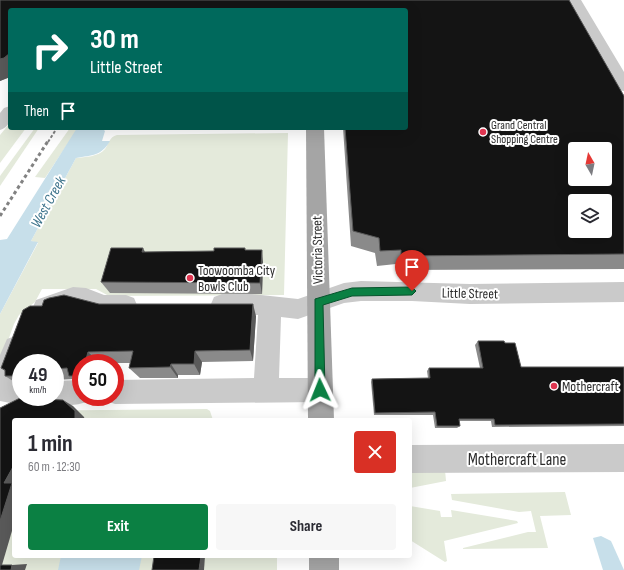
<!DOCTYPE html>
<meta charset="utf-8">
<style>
:root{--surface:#fff;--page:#f7f7f7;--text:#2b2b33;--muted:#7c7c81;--accent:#0b8043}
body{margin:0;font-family:"Sofia Sans Condensed",sans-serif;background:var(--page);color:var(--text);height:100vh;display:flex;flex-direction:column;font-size:15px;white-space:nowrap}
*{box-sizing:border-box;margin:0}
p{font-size:13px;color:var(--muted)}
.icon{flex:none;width:22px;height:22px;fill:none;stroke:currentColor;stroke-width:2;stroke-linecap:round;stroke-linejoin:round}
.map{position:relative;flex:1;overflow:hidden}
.details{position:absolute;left:12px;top:418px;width:400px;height:140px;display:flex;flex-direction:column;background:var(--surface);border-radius:4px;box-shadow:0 4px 16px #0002}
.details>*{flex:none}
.banner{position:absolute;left:8px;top:8px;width:400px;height:122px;border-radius:4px;box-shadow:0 4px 16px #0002;background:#00695c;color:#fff;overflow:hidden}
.needle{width:26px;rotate:351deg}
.buttons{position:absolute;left:568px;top:142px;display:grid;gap:8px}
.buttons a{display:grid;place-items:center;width:44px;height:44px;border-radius:4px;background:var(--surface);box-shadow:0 4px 16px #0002;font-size:20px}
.speed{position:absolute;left:12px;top:354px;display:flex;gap:8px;font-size:20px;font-weight:700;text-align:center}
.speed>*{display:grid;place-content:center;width:52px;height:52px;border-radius:50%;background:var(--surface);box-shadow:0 4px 16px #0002;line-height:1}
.speed small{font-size:10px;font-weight:400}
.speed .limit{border:6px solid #d22;background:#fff;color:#111}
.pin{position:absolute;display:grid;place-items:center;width:34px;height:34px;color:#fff;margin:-41px -17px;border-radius:50% 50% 50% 0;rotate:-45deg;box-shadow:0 0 4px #0007}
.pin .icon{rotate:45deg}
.me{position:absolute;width:44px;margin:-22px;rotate:358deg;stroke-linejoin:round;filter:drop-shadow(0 0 3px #0008)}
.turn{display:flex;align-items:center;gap:14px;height:84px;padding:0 16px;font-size:18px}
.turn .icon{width:52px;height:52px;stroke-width:2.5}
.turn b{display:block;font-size:28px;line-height:34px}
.then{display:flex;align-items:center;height:38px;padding:0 16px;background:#0003;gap:8px;font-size:15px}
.round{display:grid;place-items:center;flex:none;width:42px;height:42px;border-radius:4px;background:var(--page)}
.overview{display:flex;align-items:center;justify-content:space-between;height:68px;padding:0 16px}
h1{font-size:24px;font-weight:700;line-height:30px}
.action{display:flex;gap:8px;margin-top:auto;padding:8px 16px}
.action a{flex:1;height:46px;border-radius:4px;background:var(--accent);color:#fff;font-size:16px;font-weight:700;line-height:46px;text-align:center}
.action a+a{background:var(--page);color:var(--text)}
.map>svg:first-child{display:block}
.green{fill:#e4eadb}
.water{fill:#c7dfea}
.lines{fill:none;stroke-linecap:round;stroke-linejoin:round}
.minor{fill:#cacaca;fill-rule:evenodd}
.major{fill:#a5a5a5;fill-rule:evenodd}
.rail-far1{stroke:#828282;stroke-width:2;stroke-dasharray:3 2;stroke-linecap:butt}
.rail{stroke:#828282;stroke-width:3;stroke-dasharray:3.5 3;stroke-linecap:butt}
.wall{fill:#8a8a8a}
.shaded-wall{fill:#5a5a5a}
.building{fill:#141414;stroke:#5a5a5a;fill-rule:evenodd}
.route{fill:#0b8043;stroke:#07532c}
.poi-dot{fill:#df3550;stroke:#fff;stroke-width:1.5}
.labels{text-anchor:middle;stroke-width:4;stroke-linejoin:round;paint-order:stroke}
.far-poi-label{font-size:12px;fill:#2d2d2d;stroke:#fff;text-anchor:start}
.street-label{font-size:14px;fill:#2d2d2d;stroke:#fff}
.poi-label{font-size:14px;fill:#2d2d2d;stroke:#fff;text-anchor:start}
.water-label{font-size:15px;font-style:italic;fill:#3e748c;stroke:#fff}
.near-street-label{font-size:17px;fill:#2d2d2d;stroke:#fff}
</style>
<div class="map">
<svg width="624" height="570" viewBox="0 0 624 570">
<rect width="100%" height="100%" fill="#fff"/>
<g class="green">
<polygon points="10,123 10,128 26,128 0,163 0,135"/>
<polygon points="35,128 39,128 0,186 0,176"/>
<polygon points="70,128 78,128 45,178 35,177"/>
<path d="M288 133 284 295 109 296 96 289H42L35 302 19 315 14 324 0 363V314L38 243 31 241 76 158C85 157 98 157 105 149 109 144 109 137 117 135Z"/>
<polygon points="207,409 210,411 213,420 14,420 14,556 277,556 277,570 0,570 0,411"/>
<polygon points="410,470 445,470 446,481 410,488"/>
<polygon points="565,492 571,515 540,516 548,548 463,549 463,548 528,532 536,532 531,511 519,512 452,500 451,494"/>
<polygon points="410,506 440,511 441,517 452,517 451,510 517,521 518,523 444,541 447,561 445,562 410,540"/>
</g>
<g class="water">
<path d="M77 128H102L105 131 102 141H110C101 156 93 155 76 158L31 241 38 242 0 314V240L7 239Z"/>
<polygon points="601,536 611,541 624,570 603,570 593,538"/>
<polygon points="61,556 142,556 139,570 58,570"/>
</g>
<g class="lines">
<g class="minor">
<polygon points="567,0 581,0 624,72 624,91 618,90 616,86"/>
<path d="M10 106C10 117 12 126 0 130V113L4 108Z"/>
<polygon points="361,281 470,284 624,282 624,302 470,304 412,301 361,301 344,303 298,319 281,317 279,378 320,378 329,381 333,390 329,399 320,402 115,404 106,401 105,397 115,397 115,380 254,378 258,315 222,314 214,311 211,304 214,297 222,294 251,294 298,299 344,283"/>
<path d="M73 287 86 288 104 295H126L134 298 137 305 134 312C125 315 113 317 104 315 93 313 85 306 74 307 59 308 51 320 36 314L33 307 36 300Z"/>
<polygon points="15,336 23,339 27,347 16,380 21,381 21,397 32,397 30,402 21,405 0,401 0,355 7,339"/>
<path d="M81 380V397H91L90 401C76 406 60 407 46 402L44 397H55V381Z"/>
<polygon points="624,444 624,472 410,473 410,445"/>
</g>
<g class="major">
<polygon points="306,128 324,128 334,420 308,420"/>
<rect x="309" y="556" width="30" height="14"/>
</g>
<polyline class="rail-far1" points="48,142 57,128"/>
<polyline class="rail" points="0,216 48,141"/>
</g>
<g class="wall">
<polygon points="0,0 569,0 624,96 624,269 397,270 396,264 377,266 375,253 351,246 343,128 406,128 406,10 10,10 10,77 0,81"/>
<polygon points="245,250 263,262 262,294 110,293 101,282"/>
<polygon points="99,304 256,316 253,361 202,362 200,375 178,375 178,378 140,378 129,368 130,363 81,363 81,385 73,379 55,380 55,363 21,363 21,386 5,376 5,371 1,368 42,306"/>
<polygon points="478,341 505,343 521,367 624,367 624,426 492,427 491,421 459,421 460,426 457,428 435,428 433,415 374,415 371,382 372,379 428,378 427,371 429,368 480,368 475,345"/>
</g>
<g class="shaded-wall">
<polygon points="10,53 10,77 0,81 0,59"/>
<polygon points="143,248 149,260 142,252"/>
<polygon points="262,250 263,262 262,294 260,283"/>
<polygon points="253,304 256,316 253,361 250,350"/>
<polygon points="195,351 202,362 200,375 194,364"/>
<polygon points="88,352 100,363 85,363"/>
<polygon points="171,364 178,375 178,378 170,367"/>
<polygon points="34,397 40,397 43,399 46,403"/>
<polygon points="63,400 73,406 84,417 85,420 75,420"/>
<polygon points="14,465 14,524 2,565 0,565 0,521 4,483"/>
<polygon points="201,556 205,556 204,570 199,570"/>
<polygon points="27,564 25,570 11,570 12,565"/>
</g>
<g class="building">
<path d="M0 0H569L624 96V254L401 256V250L380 251 379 238 353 231 345 128H406V10H10V53L4 58 0 59ZM575 149H605V179H575ZM575 201H605V231H575Z"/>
<polygon points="111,248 143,248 142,252 214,251 214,248 245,248 245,250 262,250 260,283 101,282"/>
<polygon points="64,295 99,304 253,304 250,350 195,351 194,364 171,364 170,367 129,368 133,351 88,352 85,363 81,363 81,376 69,376 67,368 55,369 55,363 21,363 21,376 5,376 5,370 1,368 23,310 30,306 42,306 44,300 49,298"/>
<polygon points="478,341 504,341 505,343 515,343 521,367 624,367 624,424 495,425 494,419 459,419 460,426 437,426 435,412 375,413 372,379 430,378 429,368 483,368"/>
<polygon points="22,397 34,397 40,399 63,400 75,411 75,420 14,420 14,465 4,483 12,483 0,521 0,408"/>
<polygon points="154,556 201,556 199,570 152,570"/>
<polygon points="0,565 12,565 11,570 0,570"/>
</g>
<polygon class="route" points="412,287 416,291 412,295 352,296 323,305 325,390 324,394 320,395 316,394 315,390 315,299 352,288"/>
<g class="poi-dot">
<circle cx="483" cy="132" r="4"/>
<circle cx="190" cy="278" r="4"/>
<circle cx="554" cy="386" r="4"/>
</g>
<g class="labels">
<g class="far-poi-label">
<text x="491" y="129">Grand Central<tspan x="491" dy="14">Shopping Centre</tspan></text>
</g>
<g class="street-label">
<text transform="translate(317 250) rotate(-91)" y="5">Victoria Street</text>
<text transform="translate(470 293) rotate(1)" y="5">Little Street</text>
</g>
<g class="poi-label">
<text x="198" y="275">Toowoomba City<tspan x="198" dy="16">Bowls Club</tspan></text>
<text x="562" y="391">Mothercraft</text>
</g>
<g class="water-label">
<text transform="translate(48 202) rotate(-61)" y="5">West Creek</text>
</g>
<g class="near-street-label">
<text x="517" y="465">Mothercraft Lane</text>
</g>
</g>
</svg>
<div class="buttons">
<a><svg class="needle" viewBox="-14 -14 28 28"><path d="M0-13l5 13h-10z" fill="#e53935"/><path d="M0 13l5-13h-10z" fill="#7c7c81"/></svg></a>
<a><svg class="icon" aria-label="layers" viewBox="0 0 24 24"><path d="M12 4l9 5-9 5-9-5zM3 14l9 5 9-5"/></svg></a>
</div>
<div class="speed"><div>49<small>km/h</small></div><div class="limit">50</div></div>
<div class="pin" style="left:412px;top:291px;background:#d93025"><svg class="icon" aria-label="arrive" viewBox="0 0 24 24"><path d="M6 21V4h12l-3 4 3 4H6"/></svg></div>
<svg class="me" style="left:320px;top:390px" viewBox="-20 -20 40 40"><path d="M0-17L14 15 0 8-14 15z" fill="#0b8043" stroke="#fff" stroke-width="4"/></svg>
<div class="banner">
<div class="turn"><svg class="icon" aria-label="right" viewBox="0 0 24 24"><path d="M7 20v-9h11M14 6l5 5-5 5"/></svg><div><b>30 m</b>Little Street</div></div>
<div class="then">Then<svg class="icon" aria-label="arrive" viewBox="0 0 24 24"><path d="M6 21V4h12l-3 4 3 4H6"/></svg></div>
</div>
<section class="details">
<div class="overview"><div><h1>1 min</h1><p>60 m · 12:30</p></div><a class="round" style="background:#d93025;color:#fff"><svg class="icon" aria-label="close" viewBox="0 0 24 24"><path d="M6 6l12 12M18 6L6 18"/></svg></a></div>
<div class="action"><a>Exit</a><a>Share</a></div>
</section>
</div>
